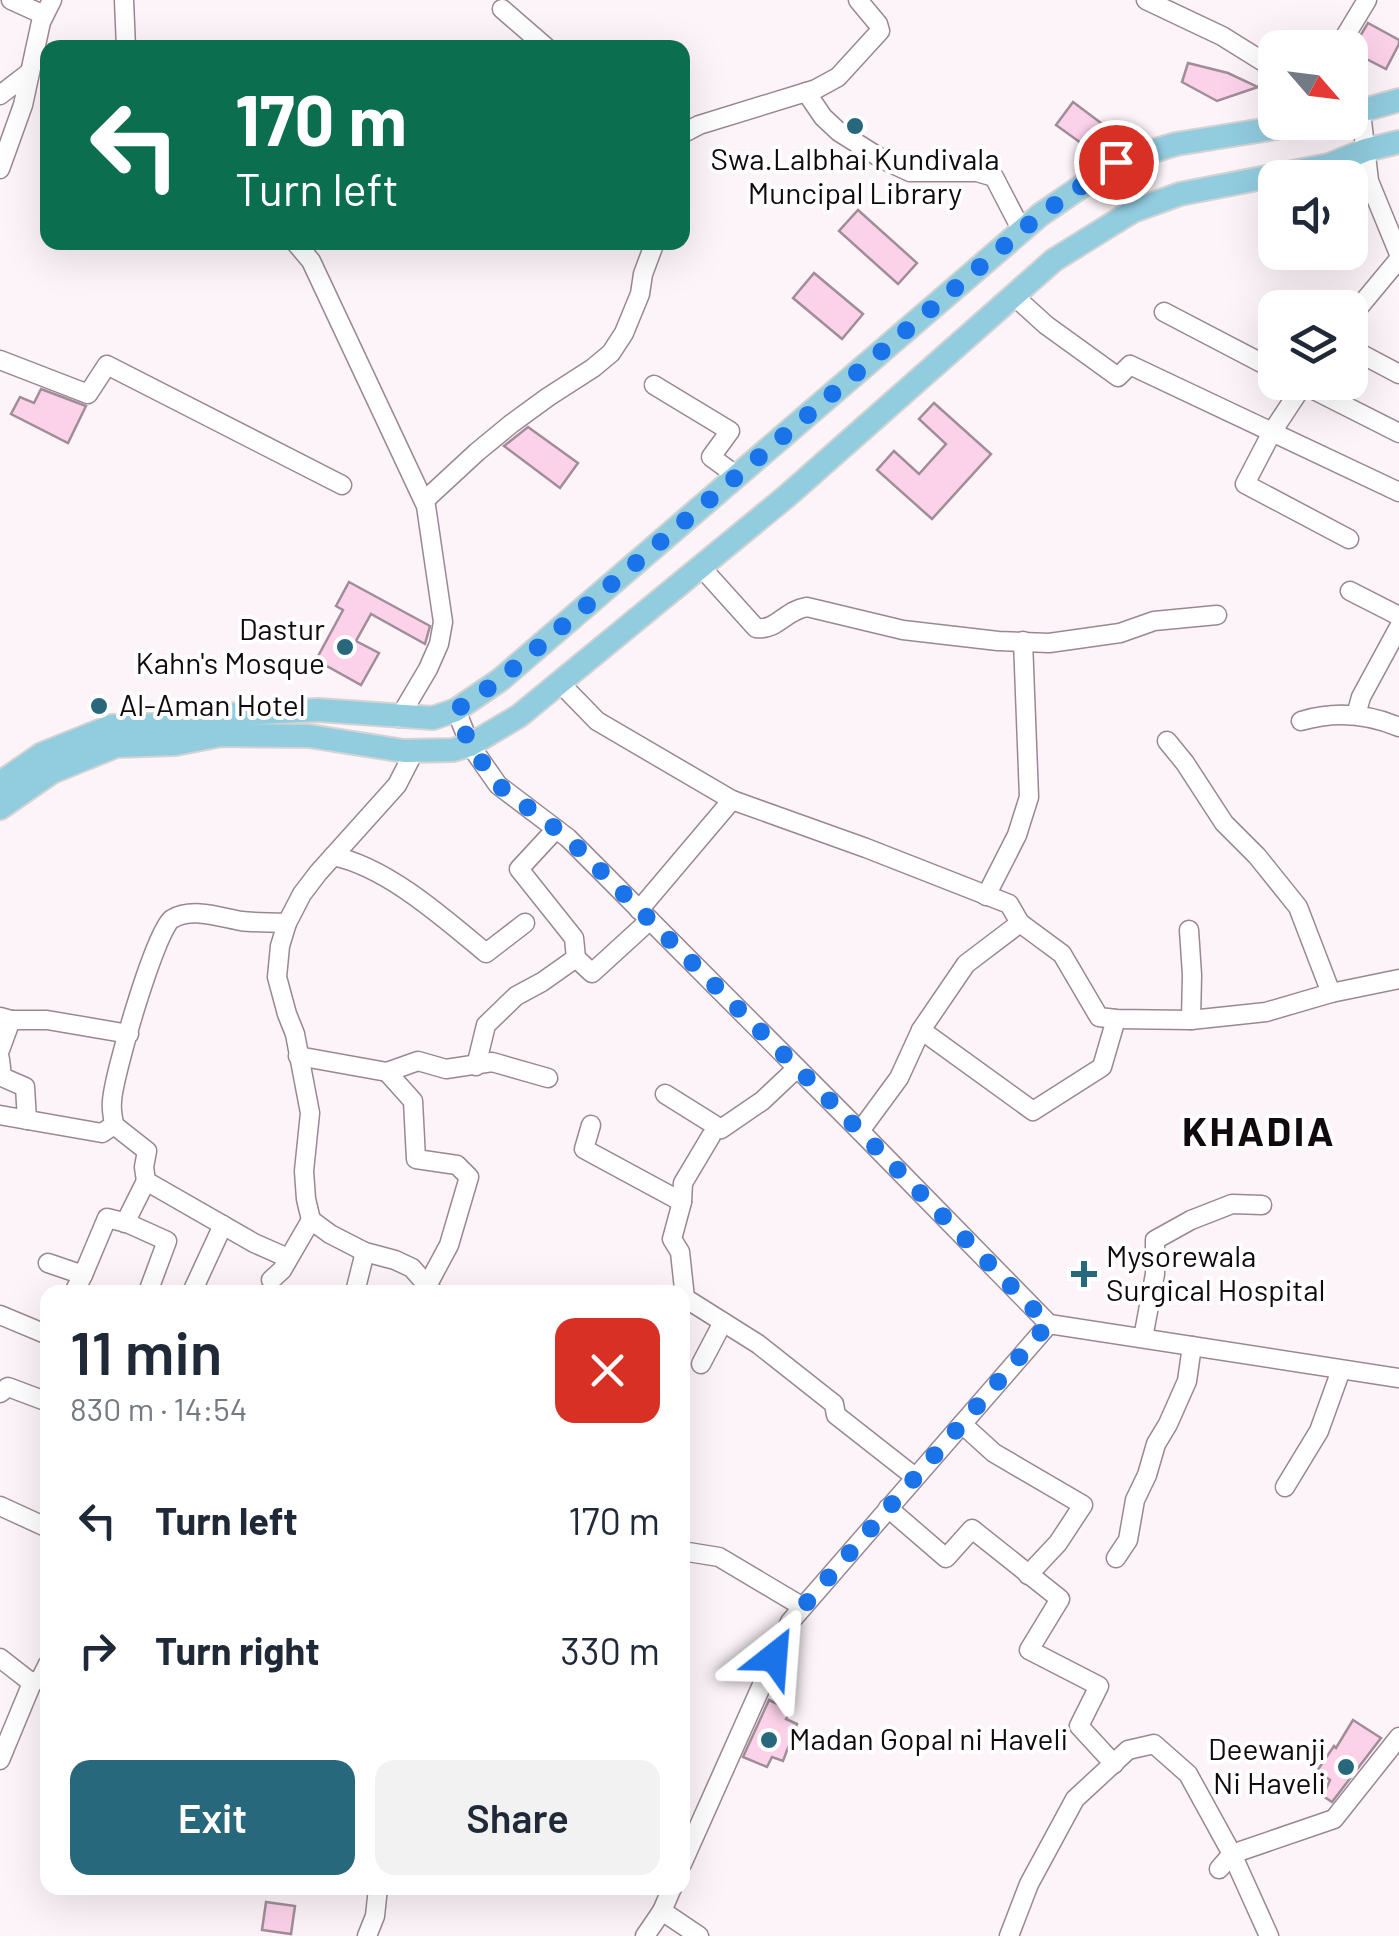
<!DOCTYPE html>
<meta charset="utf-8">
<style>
:root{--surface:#fff;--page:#f2f2f3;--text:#1f2937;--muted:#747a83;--accent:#28687d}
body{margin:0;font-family:Barlow,sans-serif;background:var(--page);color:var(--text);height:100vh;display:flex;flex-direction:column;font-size:38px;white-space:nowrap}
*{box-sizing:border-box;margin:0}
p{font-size:32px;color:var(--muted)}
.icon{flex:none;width:55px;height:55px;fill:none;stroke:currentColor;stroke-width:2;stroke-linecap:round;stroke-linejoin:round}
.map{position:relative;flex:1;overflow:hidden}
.drawer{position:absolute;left:40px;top:1285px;width:650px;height:610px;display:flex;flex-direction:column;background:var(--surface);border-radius:20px;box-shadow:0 10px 40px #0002}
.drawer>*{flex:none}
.hud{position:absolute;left:40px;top:40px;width:650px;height:210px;border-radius:20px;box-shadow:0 10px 40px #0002;background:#0b6e4f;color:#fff;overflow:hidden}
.needle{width:65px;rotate:118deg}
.fabs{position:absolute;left:1258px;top:30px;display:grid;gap:20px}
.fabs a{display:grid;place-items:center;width:110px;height:110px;border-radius:20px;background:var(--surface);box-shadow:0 10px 40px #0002;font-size:50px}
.pin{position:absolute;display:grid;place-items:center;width:85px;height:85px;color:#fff;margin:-42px;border:5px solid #fff;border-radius:50%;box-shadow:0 2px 10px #0007}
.me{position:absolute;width:110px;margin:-55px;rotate:28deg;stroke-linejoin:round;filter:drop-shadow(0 0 8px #0008)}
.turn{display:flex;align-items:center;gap:35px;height:210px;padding:0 30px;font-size:45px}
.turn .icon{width:130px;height:130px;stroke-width:2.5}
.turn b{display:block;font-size:70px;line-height:85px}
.round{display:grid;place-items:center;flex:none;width:105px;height:105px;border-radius:20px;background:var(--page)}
.overview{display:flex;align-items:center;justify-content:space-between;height:170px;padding:0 30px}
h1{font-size:60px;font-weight:600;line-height:75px}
.button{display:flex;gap:20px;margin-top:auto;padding:20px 30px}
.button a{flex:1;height:115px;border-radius:20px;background:var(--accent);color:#fff;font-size:40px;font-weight:600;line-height:115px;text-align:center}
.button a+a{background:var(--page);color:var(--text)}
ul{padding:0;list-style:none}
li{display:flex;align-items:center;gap:30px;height:130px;padding:0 30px}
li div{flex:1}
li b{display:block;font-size:38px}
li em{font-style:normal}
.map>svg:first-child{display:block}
.building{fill:#fcd2ea;stroke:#a18d98;stroke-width:2.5}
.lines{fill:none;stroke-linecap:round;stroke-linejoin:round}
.minor-casing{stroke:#9b8792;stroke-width:21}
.major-casing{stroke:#d4d3d4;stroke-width:26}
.minor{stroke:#fff;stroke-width:18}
.major{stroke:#91ccdf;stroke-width:22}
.route{stroke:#1a73e8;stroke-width:18;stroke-dasharray:0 32.4}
.poi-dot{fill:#28687d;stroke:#fff;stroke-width:4}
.labels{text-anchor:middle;stroke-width:8;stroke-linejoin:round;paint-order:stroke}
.poi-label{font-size:30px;fill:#110a0e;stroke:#fff;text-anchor:start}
.district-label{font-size:40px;font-weight:bold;letter-spacing:2.5px;fill:#110a0e;stroke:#fff}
</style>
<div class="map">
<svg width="1399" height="1936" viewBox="0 0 1399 1936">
<rect width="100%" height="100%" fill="#fdf4f9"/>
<g class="building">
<polygon points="1368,23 1399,40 1399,44 1386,69 1351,51"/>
<polygon points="1188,63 1228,73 1258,87 1217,101 1182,82"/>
<polygon points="1073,102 1117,135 1105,152 1099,156 1056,125"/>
<polygon points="858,210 917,263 898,284 839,231"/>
<polygon points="814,273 863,314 842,339 793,298"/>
<polygon points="41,389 86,406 68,443 11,414 20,397 34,403"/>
<polygon points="934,403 991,454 932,519 877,470 894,451 919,474 946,444 919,419"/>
<polygon points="528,427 578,463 560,488 504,446"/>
<polygon points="349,582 430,626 425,644 371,614 356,641 379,653 361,685 316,660 343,610 336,606"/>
<polygon points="769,1700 790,1710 786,1719 797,1724 783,1761 772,1757 767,1767 743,1757"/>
<polygon points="1353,1720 1381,1738 1332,1802 1323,1796 1330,1780 1317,1771 1334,1746 1336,1748"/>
<polygon points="266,1902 295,1906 291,1934 262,1930"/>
</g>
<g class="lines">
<defs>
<g id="minor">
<polyline points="11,0 44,15"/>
<polyline points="124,0 126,48"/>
<polyline points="1146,0 1222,36 1275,69"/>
<polyline points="502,9 547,48"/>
<polyline points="1338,48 1367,0"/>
<polyline points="806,92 823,117 839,132 882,159 910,172 977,172 994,177 1022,231"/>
<polyline points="0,95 30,72"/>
<polyline points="1350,107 1361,112 1369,181 1399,254"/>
<polyline points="682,134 699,125 816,89 838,77 880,31 878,24 858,0"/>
<polyline points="0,169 23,105 41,22 52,0"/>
<polyline points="295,242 311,261 426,506 443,622 439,644 428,669 399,718"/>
<polyline points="1014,296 1046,325 1118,377 1130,365 1399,492"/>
<polyline points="1273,307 1275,308"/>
<polyline points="1164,312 1275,370"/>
<polyline points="1350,318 1399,259"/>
<polyline points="1350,348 1399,374"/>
<polyline points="0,360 88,394 107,365 342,485"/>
<polyline points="1298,382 1399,433"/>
<polyline points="1305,382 1272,432 1245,484 1349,539"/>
<polyline points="654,385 730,431 711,457 737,476"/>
<polyline points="424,501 477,452 511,424 548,397 593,368 611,353 624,333 640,294 643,274 655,242"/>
<path d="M701 567 756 628C777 631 785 610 807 607L903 630 998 641 1049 643 1120 633 1154 621 1217 615"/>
<polyline points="1350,591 1399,616"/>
<polyline points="560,683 597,721 732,800 866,848 1009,904 1020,923"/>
<polyline points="456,710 470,745 498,785 568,838 860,1131 1049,1324"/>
<polyline points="1356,715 1361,697 1399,627"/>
<path d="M1301 721C1334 711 1368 714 1399 727"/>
<polyline points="1167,741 1185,763 1224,823 1257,856 1298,907 1331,993"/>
<polyline points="556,829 519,869 574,938 576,958 592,973 650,920"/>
<path d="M333 856C387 867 444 918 486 953L525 923"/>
<polyline points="986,896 1017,835 1029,797 1023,641"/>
<polyline points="639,910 732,800"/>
<polyline points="1189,930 1192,975 1191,1020"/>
<polyline points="0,1017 11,1020 0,1050"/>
<polyline points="11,1020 47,1020 129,1034"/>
<polyline points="921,1030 1033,1111 1102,1067 1116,1019"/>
<polyline points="298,1056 387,1072 418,1061 446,1069 492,1062 548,1078"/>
<polyline points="0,1059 2,1077 25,1087 27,1120"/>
<polyline points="476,1066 486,1025 516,996 542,982 576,958"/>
<polyline points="387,1072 413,1101 416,1159 457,1165 469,1177 449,1245 427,1286"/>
<polyline points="665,1094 721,1129 762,1101 796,1069"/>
<path d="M0 1115 102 1133 114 1125C113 1117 111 1109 112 1102 112 1080 156 928 172 919 192 907 220 917 241 921 256 923 272 922 287 923"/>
<polyline points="114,1125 147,1151 144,1167 146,1181 254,1243 288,1258"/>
<polyline points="591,1125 584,1149 682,1202"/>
<polyline points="860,1131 899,1078 921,1030 966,964 1020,923 1062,954 1099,1017 1116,1019 1191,1020 1266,1012 1331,993 1399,979"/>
<polyline points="711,1136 683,1183 682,1202 672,1239 680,1252 685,1298 758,1344 834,1404 836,1415 915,1477"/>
<polyline points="311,1220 330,1234 365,1252 395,1260 412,1268 433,1292"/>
<polyline points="125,1223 146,1181"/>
<polyline points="48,1263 83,1275 107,1218 127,1223 167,1241 148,1292"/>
<polyline points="271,1280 282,1270 311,1220 306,1199 304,1171 310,1113 295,1034 287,1014 277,977 280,946 287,923 302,894 318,873 397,785 415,750"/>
<polyline points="74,1292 83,1275"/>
<polyline points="192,1292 223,1225"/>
<polyline points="355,1292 365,1252"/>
<polyline points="0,1315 48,1335"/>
<polyline points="1049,1324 1399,1378"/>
<polyline points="1143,1338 1155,1274 1155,1240 1191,1220 1232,1204 1262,1205"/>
<polyline points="701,1364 723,1322"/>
<polyline points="0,1393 8,1387 48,1402"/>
<polyline points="962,1424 994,1453 1083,1505 1058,1543 1028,1575"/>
<polyline points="1285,1487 1319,1431 1341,1370"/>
<polyline points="0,1506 48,1528"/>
<polyline points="888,1508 946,1558 972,1529 1060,1599 1029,1650 1099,1686 1079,1726 1114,1764"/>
<polyline points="682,1551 719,1557 803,1607"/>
<polyline points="1116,1558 1128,1540 1135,1500 1147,1475 1156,1444 1168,1424 1187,1381 1192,1346"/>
<polyline points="0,1658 32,1683 0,1760"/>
<polyline points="32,1683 41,1678 48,1664"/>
<polyline points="682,1864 790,1622 1049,1324"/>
<polyline points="1219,1869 1232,1854 1334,1819 1399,1737"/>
<polyline points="662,1911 699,1936"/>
<polyline points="367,1936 375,1916 378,1888"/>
<polyline points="645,1936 662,1911 672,1888"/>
<polyline points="1009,1936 1029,1884 1075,1799 1128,1750 1154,1744 1188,1774 1232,1854 1269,1936"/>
</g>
<g id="major">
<polyline points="1350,114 1399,100"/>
<polyline points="0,783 42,754 112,726 172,724 221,715 318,710 433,718 456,710 500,680 1040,215 1117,162 1176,144 1313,122"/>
<polyline points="0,808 52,772 116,746 175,744 221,735 309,736 404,751 453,750 470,745 519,716 787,496 1054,260 1133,211 1180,194 1329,165 1366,150 1399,142"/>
</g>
</defs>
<use href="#minor" class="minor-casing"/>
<use href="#major" class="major-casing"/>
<use href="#minor" class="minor"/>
<use href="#major" class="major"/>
</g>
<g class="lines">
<polyline class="route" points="774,1657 790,1622 1048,1324 860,1131 568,838 498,785 470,745 456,710 500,680 1040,215 1116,162"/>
</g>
<g class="poi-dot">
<circle cx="855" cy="126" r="10"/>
<circle cx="345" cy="647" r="10"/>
<circle cx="99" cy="706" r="10"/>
<path d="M1079 1259h10v10h10v10h-10v10h-10v-10h-10v-10h10z"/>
<circle cx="769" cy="1740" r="10"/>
<circle cx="1346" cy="1767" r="10"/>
</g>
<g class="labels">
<g class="poi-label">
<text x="855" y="170" text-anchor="middle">Swa.Lalbhai Kundivala<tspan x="855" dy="34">Muncipal Library</tspan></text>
<text x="325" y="640" text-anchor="end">Dastur<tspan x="325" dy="34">Kahn's Mosque</tspan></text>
<text x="119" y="716">Al-Aman Hotel</text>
<text x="1106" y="1267">Mysorewala<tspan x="1106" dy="34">Surgical Hospital</tspan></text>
<text x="789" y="1750">Madan Gopal ni Haveli</text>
<text x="1326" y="1760" text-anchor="end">Deewanji<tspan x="1326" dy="34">Ni Haveli</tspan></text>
</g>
<g class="district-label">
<text x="1259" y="1146">KHADIA</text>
</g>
</g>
</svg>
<div class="fabs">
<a><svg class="needle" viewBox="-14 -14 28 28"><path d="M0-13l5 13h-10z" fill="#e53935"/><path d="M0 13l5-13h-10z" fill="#747a83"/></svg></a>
<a><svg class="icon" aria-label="sound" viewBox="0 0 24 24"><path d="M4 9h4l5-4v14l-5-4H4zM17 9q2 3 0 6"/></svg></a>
<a><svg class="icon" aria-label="layers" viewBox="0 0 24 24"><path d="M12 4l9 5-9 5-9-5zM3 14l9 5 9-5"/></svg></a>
</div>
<div class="pin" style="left:1116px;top:162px;background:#d93025"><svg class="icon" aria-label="arrive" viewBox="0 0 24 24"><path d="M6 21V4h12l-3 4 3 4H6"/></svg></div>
<svg class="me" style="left:774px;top:1657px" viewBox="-20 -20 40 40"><path d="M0-17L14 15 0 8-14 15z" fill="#1a73e8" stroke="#fff" stroke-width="4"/></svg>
<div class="hud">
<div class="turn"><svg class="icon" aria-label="left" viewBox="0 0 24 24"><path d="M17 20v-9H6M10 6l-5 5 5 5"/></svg><div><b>170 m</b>Turn left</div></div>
</div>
<section class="drawer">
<div class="overview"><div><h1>11 min</h1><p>830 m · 14:54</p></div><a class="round" style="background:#d93025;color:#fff"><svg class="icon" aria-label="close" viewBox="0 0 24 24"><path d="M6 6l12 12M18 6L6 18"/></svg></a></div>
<ul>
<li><svg class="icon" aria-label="left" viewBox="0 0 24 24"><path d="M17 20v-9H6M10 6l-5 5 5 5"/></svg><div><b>Turn left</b></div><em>170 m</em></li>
<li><svg class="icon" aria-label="right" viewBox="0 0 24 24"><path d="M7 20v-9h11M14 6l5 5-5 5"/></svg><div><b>Turn right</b></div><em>330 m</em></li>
</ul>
<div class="button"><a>Exit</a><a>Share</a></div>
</section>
</div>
